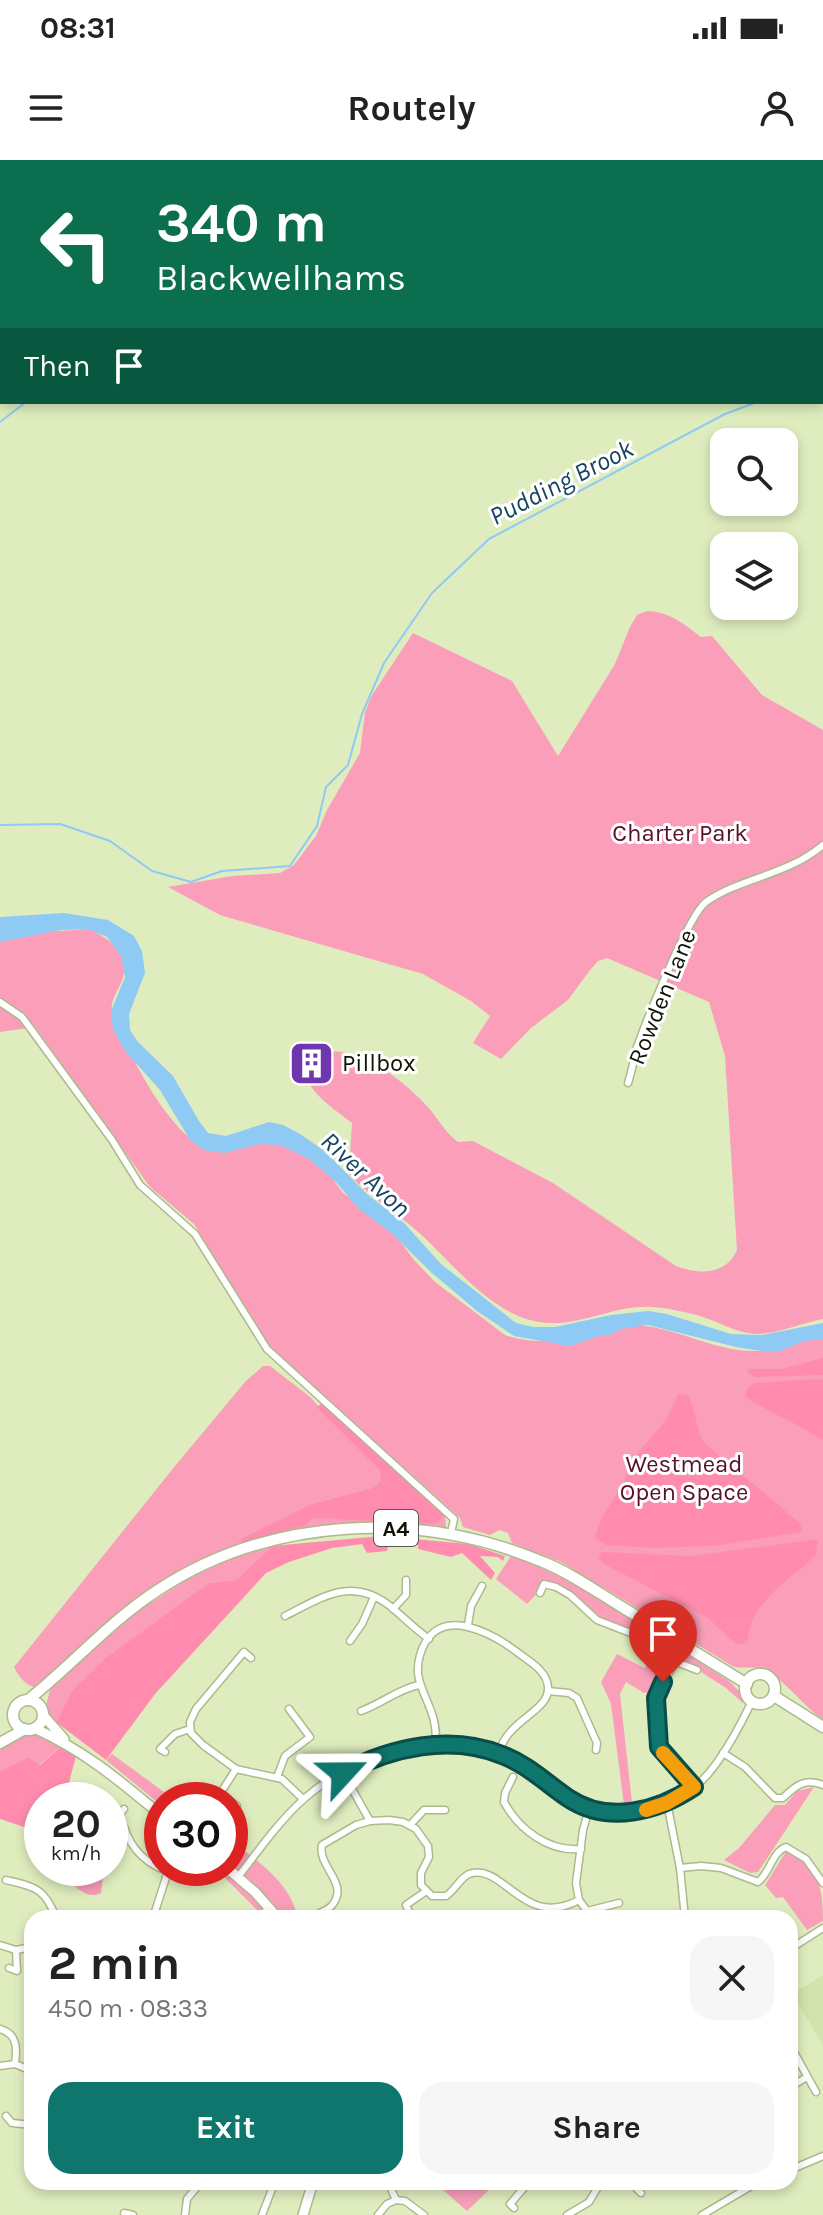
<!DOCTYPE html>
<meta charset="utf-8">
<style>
:root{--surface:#fff;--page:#f6f6f6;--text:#222;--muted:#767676;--accent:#0f766e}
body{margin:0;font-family:Karla,sans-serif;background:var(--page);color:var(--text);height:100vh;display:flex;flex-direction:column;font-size:30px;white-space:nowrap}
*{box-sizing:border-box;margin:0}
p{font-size:26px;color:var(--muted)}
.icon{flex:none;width:44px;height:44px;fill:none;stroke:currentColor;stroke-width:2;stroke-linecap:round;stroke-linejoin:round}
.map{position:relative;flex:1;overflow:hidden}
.details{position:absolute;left:24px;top:1750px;width:774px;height:280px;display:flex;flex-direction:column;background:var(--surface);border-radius:24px;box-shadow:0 4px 12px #0003}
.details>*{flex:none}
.top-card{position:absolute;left:0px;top:0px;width:824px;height:244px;box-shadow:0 4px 12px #0003;background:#0b6e4f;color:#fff;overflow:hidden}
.tools{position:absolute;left:710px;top:268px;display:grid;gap:16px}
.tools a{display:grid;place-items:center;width:88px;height:88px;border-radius:16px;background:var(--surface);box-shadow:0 4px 12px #0003;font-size:40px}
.speed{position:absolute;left:24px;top:1622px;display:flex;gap:16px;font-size:40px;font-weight:700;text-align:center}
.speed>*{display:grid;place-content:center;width:104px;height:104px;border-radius:50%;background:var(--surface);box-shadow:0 4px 12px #0003;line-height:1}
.speed small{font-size:20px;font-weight:400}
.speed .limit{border:12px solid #d22;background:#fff;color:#111}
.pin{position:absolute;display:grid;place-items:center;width:68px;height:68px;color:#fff;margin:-82px -34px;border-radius:50% 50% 50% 0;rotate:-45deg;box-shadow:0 0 8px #0007}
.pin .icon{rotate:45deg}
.me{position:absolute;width:88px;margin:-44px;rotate:66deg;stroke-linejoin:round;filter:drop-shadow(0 0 6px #0008)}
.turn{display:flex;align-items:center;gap:28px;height:168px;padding:0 24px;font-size:36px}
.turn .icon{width:104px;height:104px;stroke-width:2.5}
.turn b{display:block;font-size:56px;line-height:68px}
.then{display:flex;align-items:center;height:76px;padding:0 24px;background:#0003;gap:16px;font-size:30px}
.round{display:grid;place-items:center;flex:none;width:84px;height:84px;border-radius:24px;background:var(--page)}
.summary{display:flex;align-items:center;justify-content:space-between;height:136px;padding:0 24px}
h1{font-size:48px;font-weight:700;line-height:60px}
.action{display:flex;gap:16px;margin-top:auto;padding:16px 24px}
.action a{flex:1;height:92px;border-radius:24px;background:var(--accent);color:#fff;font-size:32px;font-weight:700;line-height:92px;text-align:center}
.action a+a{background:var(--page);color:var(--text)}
.status{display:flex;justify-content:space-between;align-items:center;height:56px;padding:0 40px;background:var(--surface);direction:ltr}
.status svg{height:22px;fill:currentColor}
header{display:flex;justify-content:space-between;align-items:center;height:104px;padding:0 24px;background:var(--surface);font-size:36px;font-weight:700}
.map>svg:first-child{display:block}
.built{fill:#d3e3ad}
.green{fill:#fa9eb9}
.forest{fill:#ff8caf}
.water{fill:#8fcaf5}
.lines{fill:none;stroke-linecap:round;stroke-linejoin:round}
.stream{stroke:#8fcaf5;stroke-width:2}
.street-casing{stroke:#acba8c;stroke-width:9}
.secondary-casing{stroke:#acba8c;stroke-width:12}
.primary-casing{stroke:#acba8c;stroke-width:13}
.street{stroke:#fff;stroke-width:6}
.secondary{stroke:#fff;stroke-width:9}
.primary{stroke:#fff;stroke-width:10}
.route-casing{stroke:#0a4d48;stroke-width:20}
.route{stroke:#0f766e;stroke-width:14}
.slow{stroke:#f59e0b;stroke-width:14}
.labels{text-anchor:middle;stroke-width:6;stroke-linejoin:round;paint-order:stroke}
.shield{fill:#fff;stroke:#575a4f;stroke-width:2}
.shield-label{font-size:22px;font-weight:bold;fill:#0f1304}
.park-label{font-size:24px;fill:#57112d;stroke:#fff}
.street-label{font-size:24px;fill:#0f1304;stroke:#fff}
.poi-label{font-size:24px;fill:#0f1304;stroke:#fff;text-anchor:start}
.water-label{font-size:26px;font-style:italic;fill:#174360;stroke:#fff}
</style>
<div class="status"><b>08:31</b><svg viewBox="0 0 49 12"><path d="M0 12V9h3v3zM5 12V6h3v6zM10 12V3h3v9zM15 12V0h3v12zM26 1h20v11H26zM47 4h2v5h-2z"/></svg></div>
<header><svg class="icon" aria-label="menu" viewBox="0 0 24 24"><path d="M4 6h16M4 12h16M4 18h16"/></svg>Routely<svg class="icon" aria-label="person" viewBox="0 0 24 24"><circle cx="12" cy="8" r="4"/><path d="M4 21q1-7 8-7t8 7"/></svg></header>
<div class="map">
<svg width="823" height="2055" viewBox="0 0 823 2055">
<rect width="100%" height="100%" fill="#dfedbe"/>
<polygon class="built" points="823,1815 823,1885 792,1834"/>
<g class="green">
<path d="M647 451C670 452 683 463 701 477L712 476 762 535 823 570V1159C801 1163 781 1173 758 1174 738 1174 719 1162 700 1156 685 1152 668 1148 653 1147 618 1144 585 1164 551 1163 492 1162 451 1098 410 1065 389 1048 367 1034 349 1014L352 963C333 948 296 925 305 897 348 877 396 914 425 944 437 956 444 972 458 982L473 981 553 1023 676 1106C699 1115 726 1115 737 1090L725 896 709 842 607 798 598 801 590 810 568 840 531 868 501 899 473 883 490 856 471 841 423 814 220 755 168 727 232 716 280 713 294 705 316 676 327 650 360 593 365 552 372 535 413 473 512 521 558 596 615 504 630 467 637 455Z"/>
<path d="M88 769C106 776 126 790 124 812 123 828 107 837 113 859 115 866 121 874 124 881 142 916 162 955 193 981L291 980 315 995 343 1033 388 1065 414 1100 435 1122 505 1175C545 1190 593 1173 633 1165 675 1166 714 1192 756 1191 778 1190 802 1181 823 1175V1559C805 1549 778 1511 759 1508 751 1507 743 1508 734 1507L561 1402 512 1383 508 1373 499 1370 490 1375 463 1367 460 1358 270 1188 194 1064 150 1027 35 867 0 872V782L43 772Z"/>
<path d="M263 1206H270L309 1236 379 1310 381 1319 377 1325 371 1328 311 1344 242 1379 314 1358 372 1359 445 1354 446 1367 369 1362 319 1367 296 1371 182 1412 36 1528C24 1524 19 1517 14 1507L175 1306 245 1222Z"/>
<polygon points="272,1386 236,1420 209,1423 71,1532 56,1562 50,1559 46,1546 50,1530 123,1461 189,1418 231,1399"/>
<path d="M511 1396C589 1424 659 1476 729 1521L742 1534 743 1543 726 1528 673 1494 652 1532 644 1533 626 1522 620 1534 632 1643 624 1645 611 1544 601 1522 617 1494 645 1508 657 1484 639 1472 602 1459 578 1437 549 1421 527 1444 496 1419Z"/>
<polygon points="30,1573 41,1574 63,1585 39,1605 28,1597 0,1611 0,1590 21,1575"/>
<polygon points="112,1594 175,1640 162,1640 162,1646 106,1600"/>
<polygon points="814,1627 758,1712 750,1713 724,1700 739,1688 775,1645 785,1645 797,1631"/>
<path d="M230 1680C259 1702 290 1722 298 1758H265L215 1708H230Z"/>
<path d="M787 1690C818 1710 823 1724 823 1761L807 1770 783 1737 776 1738 765 1725Z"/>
<path d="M65 1708H104L101 1733C88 1740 76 1728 66 1718Z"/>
<polygon points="434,2022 491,2022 494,2025 467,2051"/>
</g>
<g class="forest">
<polygon points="823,1198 823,1215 756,1217 748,1213 748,1209 782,1209"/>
<path d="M818 1219 823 1220V1280C798 1264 771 1253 745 1237L747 1229 755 1223Z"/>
<path d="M678 1234 688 1236C696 1252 696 1268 704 1283L800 1363 802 1372 713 1386 653 1388 606 1385 595 1378 601 1359 624 1322 630 1302 667 1259Z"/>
<polygon points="322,1243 445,1354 436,1364 314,1358 304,1366 242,1383 241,1379 311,1344 371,1328 377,1325 381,1319 379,1310 317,1247"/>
<polygon points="381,1376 469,1384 505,1396 503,1401 498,1397 480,1396 495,1413 491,1420 462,1393 451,1397 418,1389 418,1385 389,1383 387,1391 367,1393 362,1384 332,1388 289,1402 266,1413 155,1534 106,1600 56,1562 71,1532 106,1498 209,1423 236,1420 272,1386"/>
<path d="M818 1379 816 1395C791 1419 751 1441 748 1479L742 1484H736L708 1458 606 1405 598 1398 602 1392 690 1396Z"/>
<polygon points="63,1585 76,1596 66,1634 52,1635 50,1640 42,1640 42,1661 27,1668 0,1659 0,1611 28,1597 40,1605"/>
</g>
<polygon class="water" points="64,753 108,760 134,776 142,791 145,813 129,854 130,870 138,882 173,916 199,961 208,973 226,976 269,962 283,965 300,974 326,992 367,1034 404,1063 441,1104 516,1163 533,1167 555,1167 611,1155 648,1151 667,1154 731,1174 762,1175 823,1163 823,1179 804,1181 780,1191 767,1192 736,1187 648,1165 621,1169 608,1176 599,1176 570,1186 514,1176 477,1151 432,1113 390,1072 359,1049 334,1020 309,999 280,985 260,984 224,993 204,990 190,980 160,930 125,891 113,869 111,851 125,817 121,796 107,777 88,769 61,770 0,782 0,757"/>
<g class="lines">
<g class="stream">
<polyline points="269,2 270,0"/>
<polyline points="822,205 823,205"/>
<polyline points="0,262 26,242"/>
<polyline points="0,665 60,664 110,681 152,711 191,722 222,711 290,706 317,666 326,627 348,605 362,554 384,503 432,433 489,379 725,254 757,242"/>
</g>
<defs>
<g id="street">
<polyline points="740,0 741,2"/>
<polyline points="822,27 823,26"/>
<polyline points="0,842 22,857 112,980 140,1025 195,1074 267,1189 454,1359 451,1373"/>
<path d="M628 923C632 911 634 898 637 887 646 862 689 754 706 742 742 717 786 716 823 685"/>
<polyline points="540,1433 544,1424 556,1427 570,1435 597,1460 641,1477 672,1497 673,1506 656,1535 658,1583 662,1593 694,1627"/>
<polyline points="393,1449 406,1435 406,1420"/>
<path d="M285 1456C322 1437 352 1416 390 1446 403 1457 415 1469 429 1479"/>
<polyline points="468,1465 471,1446 482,1426"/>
<polyline points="350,1481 362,1464 374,1437"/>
<polyline points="251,1498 244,1492 196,1549 190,1562 191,1573 203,1585 236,1609 282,1619 303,1639"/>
<polyline points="674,1501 697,1510"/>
<polyline points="548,1531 569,1533 577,1538 597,1583 596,1590"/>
<path d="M361 1551C381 1544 398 1529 419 1525"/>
<path d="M436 1584C436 1574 436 1564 432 1554 425 1532 413 1519 420 1495 436 1441 493 1473 521 1495 532 1503 547 1512 548 1527 550 1552 507 1559 499 1593"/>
<polyline points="165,1592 160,1589 175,1574 190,1569"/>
<path d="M723 1593 745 1607 775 1638H783C796 1625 805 1618 823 1625"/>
<polyline points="343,1613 370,1661"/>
<polyline points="277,1617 285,1596 310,1577 289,1549"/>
<path d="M513 1617 505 1633 504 1642C519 1670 549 1692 581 1689"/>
<polyline points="229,1640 220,1634 236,1609"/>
<polyline points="230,1641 237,1646"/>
<polyline points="667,1643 680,1708 685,1758"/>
<path d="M124 1649 120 1654C127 1682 139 1701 167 1711"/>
<polyline points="410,1665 424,1650 445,1650"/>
<path d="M680 1708 701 1706 721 1708 758 1722C770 1713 772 1692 786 1687L806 1699 823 1723"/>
<path d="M238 1717C259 1690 279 1661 305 1638 355 1594 434 1571 498 1593 528 1603 547 1628 575 1642 617 1664 677 1650 708 1614 726 1593 740 1566 752 1541"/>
<path d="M6 1720C35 1727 45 1728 56 1758"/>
<polyline points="587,1751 619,1743"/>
<polyline points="218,1756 219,1758"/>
<polyline points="411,1756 406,1745 425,1732"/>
<polyline points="153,1758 169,1708"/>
<polyline points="258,1758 270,1747"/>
<path d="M313 1758C319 1751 328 1752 333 1744 349 1723 317 1706 322 1685L356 1665 370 1661 389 1660 403 1662 416 1669 428 1686 429 1697 421 1713V1725L432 1736H446C455 1730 460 1718 469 1714 504 1702 523 1770 579 1740"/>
<polyline points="589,1758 587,1751 579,1740 576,1723 583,1670 589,1649"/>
<polyline points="0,1785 16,1790 32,1787"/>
<polyline points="790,1789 823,1768"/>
<polyline points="9,1808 17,1811 16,1790"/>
<path d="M0 1869C18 1874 17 1889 15 1904"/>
<polyline points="790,1885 816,1932"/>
<polyline points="0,1906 15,1904 32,1911"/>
<polyline points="795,1924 807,1917"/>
<polyline points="6,1956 12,1963 32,1965"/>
<polyline points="790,2010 823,1996"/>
<polyline points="630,2022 641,2033"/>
<polyline points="396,2040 405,2041 424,2055"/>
<polyline points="514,2048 510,2044 529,2022"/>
<polyline points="124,2053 133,2055"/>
<polyline points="185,2055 187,2039 201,2022"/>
<polyline points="262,2055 272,2029 269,2022"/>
<polyline points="378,2055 387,2044 396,2040 388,2022"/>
<polyline points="567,2055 589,2042 601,2022"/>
<polyline points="702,2055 758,2022"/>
</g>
<g id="secondary">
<polyline points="43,1555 64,1579"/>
<path d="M34 1568C85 1591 120 1621 162 1656"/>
<polyline points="227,1708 255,1732 278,1758"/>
<polyline points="303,2055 313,2022"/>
</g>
<g id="primary">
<circle cx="760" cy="1529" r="15"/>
<polyline points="774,1536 823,1567"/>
<path d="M28 1540C72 1505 110 1461 158 1430 271 1356 420 1350 543 1402 571 1413 597 1432 622 1447 664 1473 705 1498 747 1524"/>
<circle cx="28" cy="1555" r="15"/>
<polyline points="0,1583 25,1569"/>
</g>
</defs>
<use href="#street" class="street-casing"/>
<use href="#secondary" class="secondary-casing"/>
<use href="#primary" class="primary-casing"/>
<use href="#street" class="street"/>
<use href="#secondary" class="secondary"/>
<use href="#primary" class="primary"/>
</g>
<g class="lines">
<defs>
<path id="route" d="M343 1613C391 1587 451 1574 502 1595 528 1605 546 1623 568 1638 608 1665 658 1651 694 1627L659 1587 656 1538 663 1522"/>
</defs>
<use href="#route" class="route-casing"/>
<use href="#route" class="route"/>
<polyline class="slow" points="646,1650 667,1643 694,1627 663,1593"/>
</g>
<defs>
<symbol id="building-square" viewBox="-11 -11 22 22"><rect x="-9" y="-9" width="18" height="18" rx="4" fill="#6f37ae" stroke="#fff"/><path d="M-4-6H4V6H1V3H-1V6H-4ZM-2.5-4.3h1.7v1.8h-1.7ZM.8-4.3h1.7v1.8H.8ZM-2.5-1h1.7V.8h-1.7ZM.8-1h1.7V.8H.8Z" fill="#fff"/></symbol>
</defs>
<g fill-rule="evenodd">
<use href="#building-square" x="286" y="878" width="51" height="51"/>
</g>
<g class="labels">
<rect class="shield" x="374" y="1350" width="44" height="36" rx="6"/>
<g class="shield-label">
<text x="396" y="1376">A4</text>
</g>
<g class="park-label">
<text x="680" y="681">Charter Park</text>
<text x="684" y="1312">Westmead<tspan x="684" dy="28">Open Space</tspan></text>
</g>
<g class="street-label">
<text transform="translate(662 837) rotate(-68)" y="8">Rowden Lane</text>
</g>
<g class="poi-label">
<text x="342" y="911">Pillbox</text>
</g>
<g class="water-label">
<text transform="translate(561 322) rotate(-27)" y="9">Pudding Brook</text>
<text transform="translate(366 1014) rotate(43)" y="9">River Avon</text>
</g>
</g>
</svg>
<div class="tools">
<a><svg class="icon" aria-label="search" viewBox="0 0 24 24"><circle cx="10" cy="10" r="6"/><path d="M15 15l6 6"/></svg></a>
<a><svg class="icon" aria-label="layers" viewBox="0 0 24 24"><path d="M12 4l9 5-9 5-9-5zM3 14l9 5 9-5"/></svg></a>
</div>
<div class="speed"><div>20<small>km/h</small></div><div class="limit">30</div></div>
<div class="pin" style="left:663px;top:1522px;background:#d93025"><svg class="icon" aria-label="arrive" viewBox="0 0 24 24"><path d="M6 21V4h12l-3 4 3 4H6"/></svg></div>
<svg class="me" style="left:343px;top:1613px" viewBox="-20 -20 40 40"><path d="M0-17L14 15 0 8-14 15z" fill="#0f766e" stroke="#fff" stroke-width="4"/></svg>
<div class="top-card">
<div class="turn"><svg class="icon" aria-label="left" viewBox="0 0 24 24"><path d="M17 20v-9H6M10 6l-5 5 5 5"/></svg><div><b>340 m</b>Blackwellhams</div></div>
<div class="then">Then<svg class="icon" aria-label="arrive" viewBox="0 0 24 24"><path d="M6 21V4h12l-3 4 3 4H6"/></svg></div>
</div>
<section class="details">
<div class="summary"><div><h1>2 min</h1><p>450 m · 08:33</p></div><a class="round"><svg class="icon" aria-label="close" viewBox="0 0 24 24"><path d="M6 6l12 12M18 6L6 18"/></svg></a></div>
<div class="action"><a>Exit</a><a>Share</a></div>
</section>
</div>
